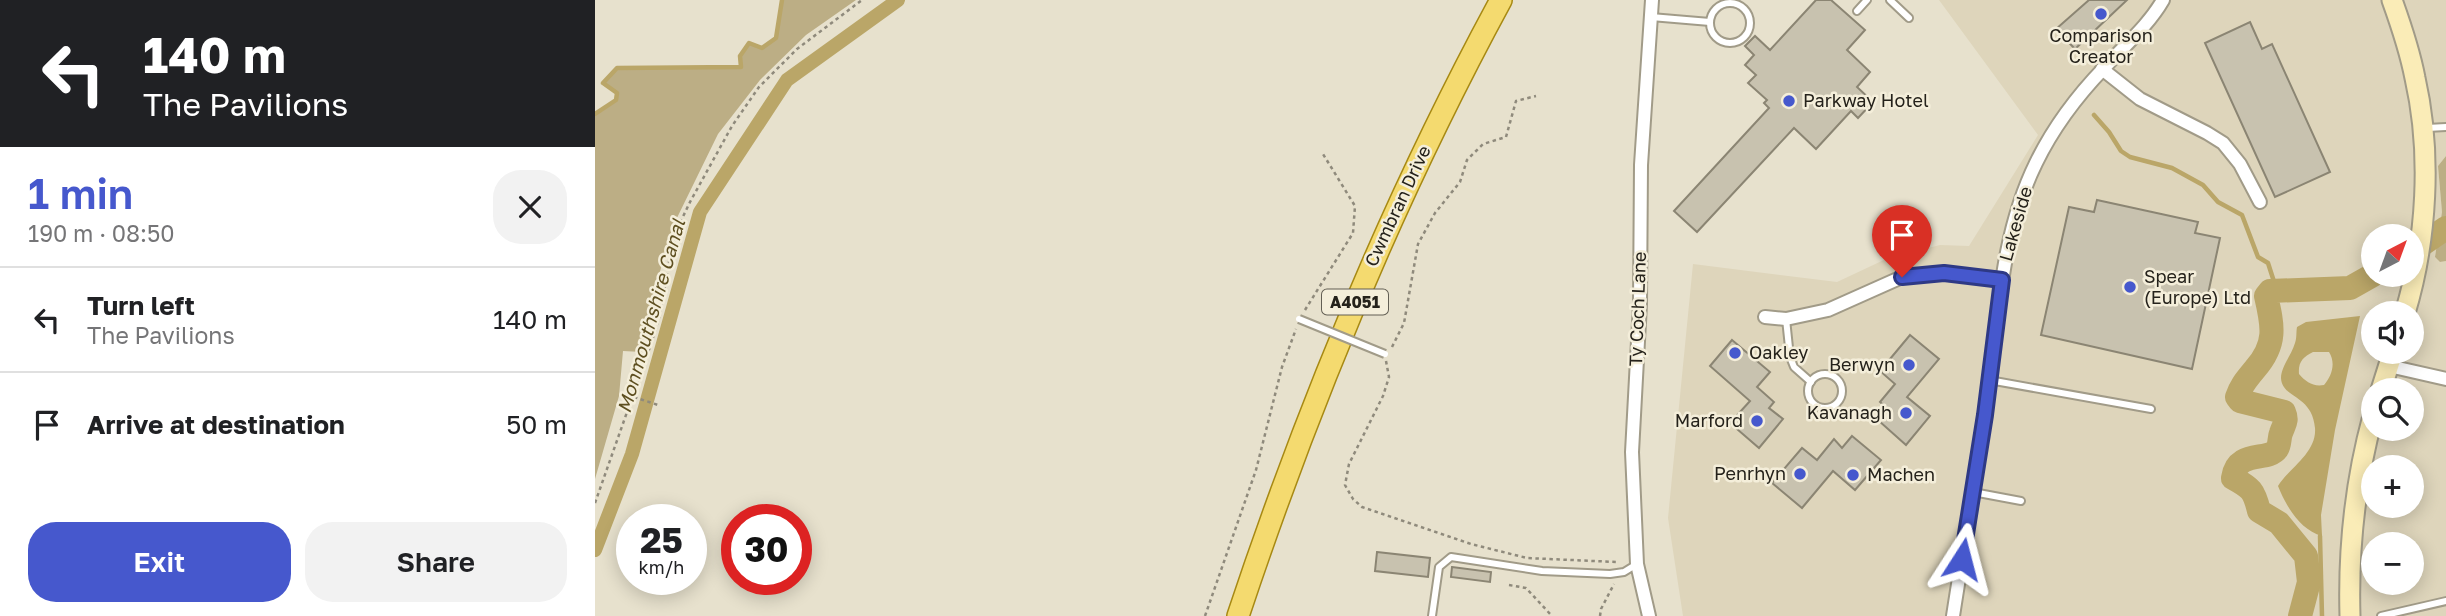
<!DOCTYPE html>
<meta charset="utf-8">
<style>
:root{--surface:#fff;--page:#f2f2f2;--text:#202124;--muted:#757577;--line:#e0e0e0;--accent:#4658cd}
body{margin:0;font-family:"Golos Text",sans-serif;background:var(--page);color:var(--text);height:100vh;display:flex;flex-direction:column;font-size:26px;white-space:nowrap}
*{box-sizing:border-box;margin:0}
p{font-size:23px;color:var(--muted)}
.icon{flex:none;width:38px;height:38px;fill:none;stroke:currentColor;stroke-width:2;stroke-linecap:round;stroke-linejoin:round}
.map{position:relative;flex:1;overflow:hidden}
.drawer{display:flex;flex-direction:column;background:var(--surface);width:595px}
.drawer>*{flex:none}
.banner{background:#202124;color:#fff;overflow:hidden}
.needle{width:46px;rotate:41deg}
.controls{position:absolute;left:1766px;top:224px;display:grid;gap:14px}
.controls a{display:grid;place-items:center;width:63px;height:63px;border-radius:50%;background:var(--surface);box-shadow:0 4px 18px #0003;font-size:35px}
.speed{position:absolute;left:21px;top:504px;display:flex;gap:14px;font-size:35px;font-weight:700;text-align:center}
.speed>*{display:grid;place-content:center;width:91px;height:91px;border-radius:50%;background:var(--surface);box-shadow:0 4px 18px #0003;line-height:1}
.speed small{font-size:18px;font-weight:400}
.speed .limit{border:10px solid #d22;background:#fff;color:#111}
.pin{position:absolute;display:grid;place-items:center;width:60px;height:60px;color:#fff;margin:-72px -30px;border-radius:50% 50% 50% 0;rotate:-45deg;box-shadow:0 0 7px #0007}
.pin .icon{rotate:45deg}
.me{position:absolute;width:77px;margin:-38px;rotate:9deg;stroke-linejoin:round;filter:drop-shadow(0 0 5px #0008)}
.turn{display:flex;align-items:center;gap:24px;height:147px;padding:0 28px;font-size:32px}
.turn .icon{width:91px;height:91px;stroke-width:2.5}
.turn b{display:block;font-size:49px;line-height:60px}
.round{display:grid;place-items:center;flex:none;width:74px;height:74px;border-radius:28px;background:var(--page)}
.headline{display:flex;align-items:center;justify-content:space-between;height:119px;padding:0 28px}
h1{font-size:42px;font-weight:600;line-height:52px;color:var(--accent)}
.button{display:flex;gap:14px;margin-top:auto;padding:14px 28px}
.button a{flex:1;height:80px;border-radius:28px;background:var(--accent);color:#fff;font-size:28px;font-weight:600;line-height:80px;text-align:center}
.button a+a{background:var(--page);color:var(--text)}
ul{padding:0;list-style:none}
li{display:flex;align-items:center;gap:21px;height:105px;padding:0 28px;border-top:2px solid var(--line)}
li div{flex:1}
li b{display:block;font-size:26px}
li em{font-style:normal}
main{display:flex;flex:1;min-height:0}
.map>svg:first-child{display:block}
.built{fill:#ded5bb;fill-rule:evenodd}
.green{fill:#bcae85}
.water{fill:#baa668;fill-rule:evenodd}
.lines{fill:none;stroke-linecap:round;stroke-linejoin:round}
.stream{stroke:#baa668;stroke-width:4.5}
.canal{stroke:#baa668;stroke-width:14}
.river{stroke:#baa668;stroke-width:24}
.building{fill:#c8c2af;stroke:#8b8573;stroke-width:2}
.lane-casing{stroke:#a19b88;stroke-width:10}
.street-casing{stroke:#a19b88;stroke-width:16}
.secondary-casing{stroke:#a19b88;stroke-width:23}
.primary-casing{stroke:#a78913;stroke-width:24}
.path{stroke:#8f8a7c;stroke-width:2.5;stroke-dasharray:3.5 3.5;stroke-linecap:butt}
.lane{stroke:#fff;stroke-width:6}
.street{stroke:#fff;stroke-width:12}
.secondary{stroke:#faecb7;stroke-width:19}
.primary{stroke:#f4da6f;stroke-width:21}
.lane-bridge-casing{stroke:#a19b88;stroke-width:10;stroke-linecap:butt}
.lane-bridge{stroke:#fff;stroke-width:6}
.route-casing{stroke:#2e3985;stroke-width:18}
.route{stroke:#4658cd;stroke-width:12}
.poi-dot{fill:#4658cd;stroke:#f4eeda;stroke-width:2.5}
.labels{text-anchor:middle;stroke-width:5;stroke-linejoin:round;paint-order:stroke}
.shield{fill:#f4eeda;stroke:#635f54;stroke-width:2}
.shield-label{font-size:16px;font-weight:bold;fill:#25221b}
.poi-label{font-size:18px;fill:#25221b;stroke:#f4eeda;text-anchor:start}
.street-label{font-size:18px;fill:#25221b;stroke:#f4eeda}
.water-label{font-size:19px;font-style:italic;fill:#5e4f20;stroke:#f4eeda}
</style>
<main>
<section class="drawer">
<div class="banner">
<div class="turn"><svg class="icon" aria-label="left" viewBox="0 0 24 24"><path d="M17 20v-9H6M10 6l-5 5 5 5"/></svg><div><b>140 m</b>The Pavilions</div></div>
</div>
<div class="headline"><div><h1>1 min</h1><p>190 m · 08:50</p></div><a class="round"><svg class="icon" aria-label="close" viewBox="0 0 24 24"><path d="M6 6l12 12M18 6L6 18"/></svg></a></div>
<ul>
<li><svg class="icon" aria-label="left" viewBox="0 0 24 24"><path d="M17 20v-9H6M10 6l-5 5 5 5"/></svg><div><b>Turn left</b><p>The Pavilions</p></div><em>140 m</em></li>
<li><svg class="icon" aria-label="arrive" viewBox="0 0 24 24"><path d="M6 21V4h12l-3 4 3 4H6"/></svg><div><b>Arrive at destination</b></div><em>50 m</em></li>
</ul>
<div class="button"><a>Exit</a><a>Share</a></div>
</section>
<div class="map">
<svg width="1851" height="616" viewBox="0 0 1851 616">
<rect width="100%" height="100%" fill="#e7e1cd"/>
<path class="built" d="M1344 0H1851V156L1843 166 1847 212 1840 257 1845 262 1851 261V616H1088L1073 518 1098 264 1242 282 1291 259 1345 245 1374 246 1443 135ZM1778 236H1816V275H1778ZM1778 313H1816V352H1778ZM1778 390H1816V429H1778ZM1778 467H1816V506H1778ZM1778 544H1816V583H1778Z"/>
<g class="green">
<polygon points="187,0 261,0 211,35 165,80 123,134 78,226 60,289 47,352 28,351 24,396 0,479 0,114 21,100 22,93 8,83 22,68 146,67 145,56 154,43 167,48 181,38"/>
<polygon points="1851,156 1851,261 1845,262 1840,257 1847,212 1843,166"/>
</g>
<path class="water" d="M1765 316 1740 430 1726 515 1727 536C1705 530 1691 506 1683 486 1694 468 1722 453 1720 428 1717 394 1687 399 1686 378 1686 367 1697 354 1700 343 1702 338 1701 332 1702 327L1711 322ZM1718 352H1734C1741 363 1737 376 1729 385 1718 387 1711 382 1704 374 1703 362 1708 357 1718 352Z"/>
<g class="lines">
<g class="stream">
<polyline points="0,114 21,100 22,93 8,83 22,68 146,67 145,56 154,43 167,48 181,38 187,0"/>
<polyline points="1499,115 1514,132 1526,151 1535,157 1577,168 1608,185 1623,202 1647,215 1663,257 1673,263 1682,291"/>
<polyline points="1725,536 1727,616"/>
</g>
<polyline class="canal" points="0,550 37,454 105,212 192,80 303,0"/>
<g class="river">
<polyline points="1816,252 1851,228"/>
<path d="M1705 616 1714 582 1711 556 1684 523 1664 511C1659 490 1656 488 1638 478 1642 449 1673 462 1682 449 1685 445 1684 438 1686 433 1689 424 1693 421 1689 412L1645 401 1642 397C1646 385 1652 379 1660 369 1682 344 1678 326 1671 296L1675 291 1755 288 1778 275"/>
</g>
</g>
<g class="building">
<polygon points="1221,0 1236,0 1270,30 1252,50 1275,72 1262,87 1278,102 1263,118 1256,111 1221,149 1199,128 1102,232 1079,211 1174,108 1169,103 1172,100 1153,83 1161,75 1150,65 1159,55 1150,46 1160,36 1175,50"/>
<polygon points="1494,0 1532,0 1480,49 1461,29"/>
<polygon points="1655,22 1667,49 1677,44 1735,172 1680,197 1610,43"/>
<polygon points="1502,200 1603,222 1600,233 1625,238 1597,369 1446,335 1474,207 1499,212"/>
<polygon points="1315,335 1344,359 1312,397 1335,416 1311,445 1284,421 1294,410 1285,402 1300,384 1285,371"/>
<polygon points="1137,340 1175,372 1162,387 1179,402 1174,408 1188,419 1164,448 1135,423 1155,401 1115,366"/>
<polygon points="1257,436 1286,460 1260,490 1238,471 1207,508 1177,483 1207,448 1222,460 1239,439 1247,448"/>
<polygon points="782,552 835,558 833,577 780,571"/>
<polygon points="857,567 896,572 895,582 856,577"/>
</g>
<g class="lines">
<defs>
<g id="lane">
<polyline points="1295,0 1314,18"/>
<circle cx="1135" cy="23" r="20"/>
<polyline points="1262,11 1272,0"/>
<polyline points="1056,17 1115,22"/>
<polyline points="1832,128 1851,127"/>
<polyline points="1191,319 1195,357 1199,367 1216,382"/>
<circle cx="1230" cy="391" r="17"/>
<polyline points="1394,380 1556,409"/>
<polyline points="1378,492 1426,501"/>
<polyline points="837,616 844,567 856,557 947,571 1015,574 1029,572 1042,564"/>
<polyline points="1786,616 1851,601"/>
</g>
<g id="street">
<polyline points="1507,69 1545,99 1612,133 1628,143 1645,164 1665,202"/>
<polyline points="1170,317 1191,319 1233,310 1307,277 1349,273 1407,280"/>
<polyline points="1794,366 1851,379"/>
<polyline points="1054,616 1042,564 1037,452 1045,304 1046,165 1057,0"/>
<path d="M1358 616C1370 539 1383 462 1394 385 1404 309 1407 232 1441 163 1458 128 1482 96 1509 68 1529 46 1553 26 1568 0"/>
</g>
<g id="secondary">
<path d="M1797 0C1806 25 1815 52 1820 78 1837 153 1832 240 1810 313"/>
<polyline points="1786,390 1798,352"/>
<path d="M1755 616C1753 547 1760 482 1778 416"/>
</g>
<path id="primary" d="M643 616C714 403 799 197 906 0"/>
</defs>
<use href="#lane" class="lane-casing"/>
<use href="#street" class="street-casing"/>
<use href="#secondary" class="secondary-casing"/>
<use href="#primary" class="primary-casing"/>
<g class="path">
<polyline points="710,310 758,233 760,206 728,154"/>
<polyline points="797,347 809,323 823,244 840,213 865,182 872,160 888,144 911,137 921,101 941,96"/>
<polyline points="791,361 794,377 788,396 754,464 750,485 758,499 767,507 876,544 932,558 1021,562"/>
<polyline points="39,397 63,405"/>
<polyline points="0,503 56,344 65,315 75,256 84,225 95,202 137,126 164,87 202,49 267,0"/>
<polyline points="914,585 931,588 957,616"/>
<polyline points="610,616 661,470 687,367 701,329"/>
<polyline points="1005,616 1006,609 1019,584"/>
</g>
<use href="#lane" class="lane"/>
<use href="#street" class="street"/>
<use href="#secondary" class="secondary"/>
<use href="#primary" class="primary"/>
<defs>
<polyline id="lane-bridge" points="704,319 790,354"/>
</defs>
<use href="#lane-bridge" class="lane-bridge-casing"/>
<use href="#lane-bridge" class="lane-bridge"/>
</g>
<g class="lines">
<defs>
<polyline id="route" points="1307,277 1349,273 1407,280 1390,415 1367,559"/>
</defs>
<use href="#route" class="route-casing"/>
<use href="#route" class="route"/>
</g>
<g class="poi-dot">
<circle cx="1506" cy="14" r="7"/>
<circle cx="1194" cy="101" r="7"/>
<circle cx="1535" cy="287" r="7"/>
<circle cx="1140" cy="353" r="7"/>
<circle cx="1314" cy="365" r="7"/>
<circle cx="1311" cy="413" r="7"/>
<circle cx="1162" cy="421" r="7"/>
<circle cx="1205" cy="474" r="7"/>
<circle cx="1258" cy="475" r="7"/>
</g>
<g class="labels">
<rect class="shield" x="727" y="289.5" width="66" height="25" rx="5"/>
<g class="shield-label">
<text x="760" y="308">A4051</text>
</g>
<g class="poi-label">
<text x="1506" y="42" text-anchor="middle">Comparison<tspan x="1506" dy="21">Creator</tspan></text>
<text x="1208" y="107">Parkway Hotel</text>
<text x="1549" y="283">Spear<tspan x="1549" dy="21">(Europe) Ltd</tspan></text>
<text x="1154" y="359">Oakley</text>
<text x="1300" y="371" text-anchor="end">Berwyn</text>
<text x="1297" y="419" text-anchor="end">Kavanagh</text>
<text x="1148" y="427" text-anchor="end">Marford</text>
<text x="1191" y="480" text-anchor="end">Penrhyn</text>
<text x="1272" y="481">Machen</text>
</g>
<g class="street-label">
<text transform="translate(803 206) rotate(-65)" y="6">Cwmbran Drive</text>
<text transform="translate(1421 224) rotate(-74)" y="6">Lakeside</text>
<text transform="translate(1043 309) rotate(-88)" y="6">Ty Coch Lane</text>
</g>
<g class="water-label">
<text transform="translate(56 316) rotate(-74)" y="7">Monmouthshire Canal</text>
</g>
</g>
</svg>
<div class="controls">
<a><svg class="needle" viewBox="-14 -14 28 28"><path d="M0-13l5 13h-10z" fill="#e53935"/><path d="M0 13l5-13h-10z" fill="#757577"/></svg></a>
<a><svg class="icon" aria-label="sound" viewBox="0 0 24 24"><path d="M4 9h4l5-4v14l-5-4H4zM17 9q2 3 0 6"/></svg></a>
<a><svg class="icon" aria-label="search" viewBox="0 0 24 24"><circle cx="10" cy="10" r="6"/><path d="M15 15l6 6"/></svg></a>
<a>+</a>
<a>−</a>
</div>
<div class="speed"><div>25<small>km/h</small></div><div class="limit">30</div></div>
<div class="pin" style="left:1307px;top:277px;background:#d93025"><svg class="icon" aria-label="arrive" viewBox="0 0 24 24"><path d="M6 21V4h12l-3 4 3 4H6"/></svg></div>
<svg class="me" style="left:1367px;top:559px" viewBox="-20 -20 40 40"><path d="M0-17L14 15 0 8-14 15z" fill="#4658cd" stroke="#fff" stroke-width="4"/></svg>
</div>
</main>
